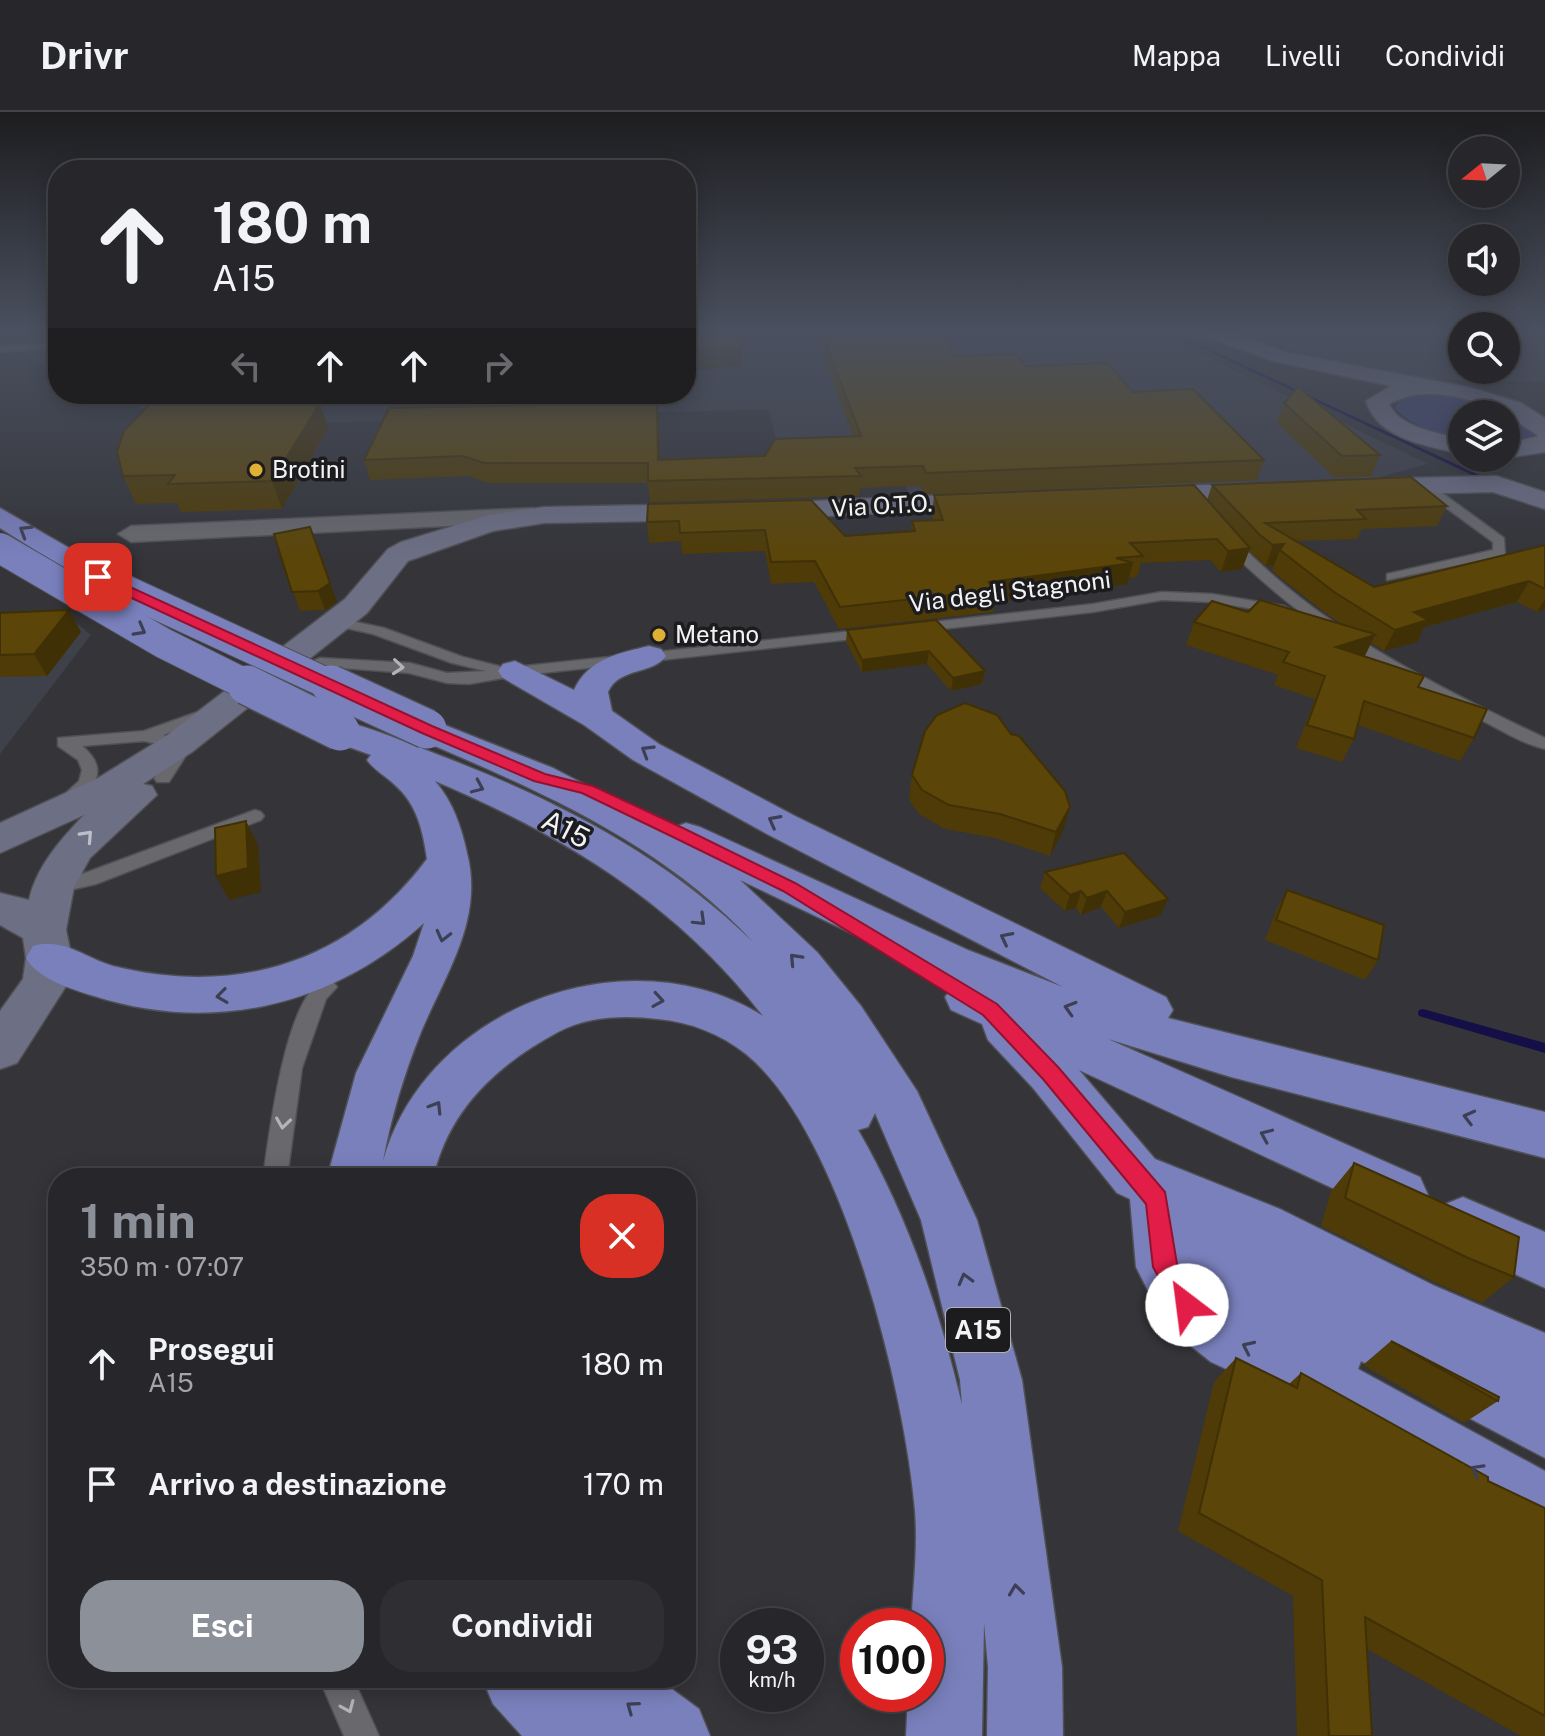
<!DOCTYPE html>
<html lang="it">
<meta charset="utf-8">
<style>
:root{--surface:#27272b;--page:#2f2f33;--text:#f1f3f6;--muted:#a4a5a9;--line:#434447;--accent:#8c9099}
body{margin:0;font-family:"Public Sans",sans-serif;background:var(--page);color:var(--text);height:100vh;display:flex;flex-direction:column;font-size:30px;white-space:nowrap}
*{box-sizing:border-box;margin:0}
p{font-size:26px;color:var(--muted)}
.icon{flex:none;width:44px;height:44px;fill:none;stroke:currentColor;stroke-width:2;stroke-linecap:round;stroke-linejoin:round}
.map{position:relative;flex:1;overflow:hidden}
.side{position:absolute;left:48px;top:1056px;width:648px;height:520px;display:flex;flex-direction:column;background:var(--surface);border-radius:32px;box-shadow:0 4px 20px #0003,0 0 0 2px var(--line)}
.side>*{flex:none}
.top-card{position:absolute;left:48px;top:48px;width:648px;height:244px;border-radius:32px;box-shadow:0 4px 20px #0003,0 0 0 2px var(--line);background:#27272b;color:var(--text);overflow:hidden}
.needle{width:52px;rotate:252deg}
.tools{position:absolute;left:1448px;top:24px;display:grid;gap:16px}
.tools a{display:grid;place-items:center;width:72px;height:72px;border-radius:50%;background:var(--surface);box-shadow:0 4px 20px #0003,0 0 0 2px var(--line);font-size:40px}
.speed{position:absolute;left:720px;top:1496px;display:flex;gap:16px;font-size:40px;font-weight:700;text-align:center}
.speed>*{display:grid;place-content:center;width:104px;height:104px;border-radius:50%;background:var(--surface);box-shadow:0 4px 20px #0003,0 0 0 2px var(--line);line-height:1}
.speed small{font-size:20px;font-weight:400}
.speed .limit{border:12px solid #d22;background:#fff;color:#111}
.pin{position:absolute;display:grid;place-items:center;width:68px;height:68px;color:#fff;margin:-34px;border-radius:16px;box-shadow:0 4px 12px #0006}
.me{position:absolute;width:88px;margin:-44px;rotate:330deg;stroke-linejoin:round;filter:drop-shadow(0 0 6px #0008)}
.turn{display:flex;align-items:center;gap:28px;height:168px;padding:0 32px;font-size:36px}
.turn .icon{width:104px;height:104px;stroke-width:2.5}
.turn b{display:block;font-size:56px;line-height:68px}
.lanes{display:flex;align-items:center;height:76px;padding:0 32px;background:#0003;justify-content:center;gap:40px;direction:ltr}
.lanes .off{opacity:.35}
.round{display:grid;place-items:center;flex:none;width:84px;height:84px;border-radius:32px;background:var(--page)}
.overview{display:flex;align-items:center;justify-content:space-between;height:136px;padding:0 32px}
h1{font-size:48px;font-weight:700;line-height:60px;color:var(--accent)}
.button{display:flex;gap:16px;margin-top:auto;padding:16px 32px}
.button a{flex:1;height:92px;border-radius:32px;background:var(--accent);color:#fff;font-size:32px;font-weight:700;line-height:92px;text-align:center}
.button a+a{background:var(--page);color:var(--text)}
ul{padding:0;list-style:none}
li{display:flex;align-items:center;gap:24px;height:120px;padding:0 32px}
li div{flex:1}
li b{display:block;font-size:30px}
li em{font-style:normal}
header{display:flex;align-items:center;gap:48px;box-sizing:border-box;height:112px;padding:0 40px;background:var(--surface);border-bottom:2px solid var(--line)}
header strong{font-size:38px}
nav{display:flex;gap:44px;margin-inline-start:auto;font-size:28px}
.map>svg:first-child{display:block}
.built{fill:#3e404a}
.green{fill:#3d4171}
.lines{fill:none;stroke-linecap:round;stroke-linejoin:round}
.stream{fill:#140f46;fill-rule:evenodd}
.lane-casing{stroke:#4f5053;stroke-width:3}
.street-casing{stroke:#4f5053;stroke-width:3}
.secondary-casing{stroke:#4f5053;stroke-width:3}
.highway-casing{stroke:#4f5053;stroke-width:3}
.lane{fill:#68686d;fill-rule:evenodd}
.street{fill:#68686d;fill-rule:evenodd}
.secondary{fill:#6d6f85;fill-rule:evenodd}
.highway{fill:#7a80bc;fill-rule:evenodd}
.highway-bridge-far1-casing{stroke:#4f5053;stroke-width:32;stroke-linecap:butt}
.highway-bridge-casing{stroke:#4f5053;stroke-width:42;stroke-linecap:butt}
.highway-bridge-far1{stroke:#7a80bc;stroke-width:30}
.highway-bridge{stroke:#7a80bc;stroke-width:39}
.wall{fill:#4e3b07}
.shaded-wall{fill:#403006}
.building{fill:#5b4508;stroke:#403006;stroke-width:2}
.oneway{stroke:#3d3f55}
.oneway2{stroke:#b4b4b8}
.oneway3{stroke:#bdbec8}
.route{fill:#e11d48;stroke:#92132f;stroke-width:2}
.poi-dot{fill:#dfb034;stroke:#1c1c1e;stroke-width:3}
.labels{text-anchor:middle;stroke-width:7;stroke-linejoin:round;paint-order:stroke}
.far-poi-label{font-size:24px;fill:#f2f3f5;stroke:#1c1c1e;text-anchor:start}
.far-street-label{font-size:24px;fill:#f2f3f5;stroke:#1c1c1e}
.shield{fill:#1c1c1e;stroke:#b2b2b4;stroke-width:2}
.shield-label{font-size:26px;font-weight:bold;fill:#f2f3f5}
.street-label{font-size:28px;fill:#f2f3f5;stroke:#1c1c1e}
</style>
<header>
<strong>Drivr</strong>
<nav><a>Mappa</a><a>Livelli</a><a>Condividi</a></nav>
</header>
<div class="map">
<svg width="1545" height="1624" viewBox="0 0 1545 1624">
<rect width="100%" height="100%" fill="#343439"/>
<g class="built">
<polygon points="27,221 58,221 58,270 46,255 28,245"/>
<polygon points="686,221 1157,221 1428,352 1361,370 911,386 896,354 777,331 768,297 132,317 145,298 133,290 99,282 686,282"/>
<polygon points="1232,221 1462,221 1462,258 1506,258 1506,221 1545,221 1545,270 1430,267 1347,253"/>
<polygon points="70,506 91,523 0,642 0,512"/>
</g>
<path class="green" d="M1423 282C1449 282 1525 295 1533 323L1520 331 1506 333V302H1462V328C1440 323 1409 313 1395 296L1400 286Z"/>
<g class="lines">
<g class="stream">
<polygon points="1170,221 1175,221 1492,369 1487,370"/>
<polygon points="1423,897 1545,931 1545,941 1419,904 1418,901 1419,898"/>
</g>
<defs>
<g id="lane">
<polygon points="58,230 58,236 0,240 0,234"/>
<polygon points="1419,370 1427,370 1504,426 1505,443 1387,468 1387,462 1493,438 1493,430 1419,376"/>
<path d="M1223 425H1233C1320 517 1432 572 1545 626V637C1520 631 1496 615 1473 604 1381 558 1294 506 1223 431Z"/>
<polygon points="1162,480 1212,482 1284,494 1291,498 1284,502 1212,490 1162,488 1093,500 915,520 908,516 915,512 1093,492"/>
<polygon points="337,506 384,516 463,545 506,556 871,517 878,521 871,525 515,564 469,572 447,571 409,561 315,554 315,548 320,546 410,551 447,561 486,559 452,551 373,522 332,513 332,507"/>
<path d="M206 597 212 599V605L163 623 185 628 187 632 185 645 169 670H157L154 666 169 645 170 635 144 629 82 634C109 656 97 675 72 693H60L57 689 79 669 82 658 78 648 58 634V626L144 619Z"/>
<polygon points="255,698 261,700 264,704 261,708 96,772 53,782 43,775 46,770 85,761"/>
<path d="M326 867 333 869 337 875 326 887 302 956 287 1066H263C269 1026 285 880 326 867Z"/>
<polygon points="319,1566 353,1566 379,1624 344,1624"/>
</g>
<polygon id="street" points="533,396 546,404 542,409 131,430 118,422 131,414"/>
<g id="secondary">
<path d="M1204 221H1233L1285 240 1472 276 1521 291 1545 306V340L1506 346H1504L1506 332 1538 324C1500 296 1437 266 1389 292 1399 316 1440 321 1462 327V342C1428 334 1377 327 1366 289L1391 274 1273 249 1207 225Z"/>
<polygon points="1496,364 1545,380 1545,397 1493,380 1360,383 1351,381 1347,375 1351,369 1360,367"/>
<polygon points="1271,371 1280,373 1284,379 1280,385 1140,391 1131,389 1127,383 1131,377 1140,375"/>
<path d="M991 381 1001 383 1004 389 1001 395 769 407 544 411 493 419 408 449 367 501 192 640 143 672 152 674 157 683 90 746 74 775 66 818 72 846 68 871 17 951 0 957V899L23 867 26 846 23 826 0 813V781L29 788C36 755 61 727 84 703L0 741V711L98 666 166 624 345 487 388 437 401 430 489 403 544 395 769 391Z"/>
</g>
<g id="highway">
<polygon points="0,396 109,459 113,465 109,471 87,471 0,416"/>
<path d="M649 534 661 537 666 544C652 563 619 555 608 580L612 599 659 632 795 704 1166 885 1173 898 1168 906 1545 1000V1046L1231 965 1108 927 1420 1065 1428 1083 1420 1101 1401 1108 1079 958 1155 1047 1280 1097 1435 1174 1545 1221V1346L1361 1249 1358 1257 1545 1359V1430L1521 1420 1276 1280 1211 1250 1166 1214 1136 1155 1130 1087 1117 1081 1033 976 988 928 982 912 951 898 945 885 956 871 740 768 817 840 861 894 917 979 977 1108 1022 1268 1062 1555 1063 1624H987L988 1555 984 1511 982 1624H906L908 1582H926V1514H911C913 1477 918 1437 915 1399 905 1279 842 1020 746 942 721 922 690 910 658 907 625 903 588 904 558 920 497 953 449 997 433 1066H327L356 961 413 844 424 811C332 894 213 922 94 884 71 877 38 867 26 846L33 834C63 825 85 846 113 854 239 885 350 850 427 747 423 719 417 692 395 673 386 664 375 659 367 648L371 643 327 627 322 619 327 611 340 608C376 617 410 632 444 645 559 689 665 744 753 830 661 730 537 678 414 625L409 617 414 609 427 606 553 656 670 717 686 711 700 715 968 838 1063 875 767 722 633 648 584 613 503 566 498 559 503 552 515 549 574 578C588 547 619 541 649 534ZM435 669C563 723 677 792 763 904 628 820 426 895 383 1049 391 1005 404 962 421 920 446 861 484 807 467 741 461 714 453 690 435 669ZM875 1001 921 1108 960 1268 962 1293C940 1200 907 1102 858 1018L868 1015Z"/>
<polygon points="1463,1085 1545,1120 1545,1176 1443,1129 1435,1111 1443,1093"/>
<polygon points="482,1566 657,1566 699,1597 710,1624 522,1624 493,1592"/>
</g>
</defs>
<use href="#lane" class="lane-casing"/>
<use href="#street" class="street-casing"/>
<use href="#secondary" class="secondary-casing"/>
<use href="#highway" class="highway-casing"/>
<use href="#lane" class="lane"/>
<use href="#street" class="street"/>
<use href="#secondary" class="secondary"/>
<use href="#highway" class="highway"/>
<defs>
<g id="highway-bridge-far1">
<polyline points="0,436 163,531 251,575"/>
<polyline points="110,471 335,575"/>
</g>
<g id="highway-bridge">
<polyline points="247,573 340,619"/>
<polyline points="331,573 427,617"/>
</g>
</defs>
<use href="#highway-bridge-far1" class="highway-bridge-far1-casing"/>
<use href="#highway-bridge" class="highway-bridge-casing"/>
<use href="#highway-bridge-far1" class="highway-bridge-far1"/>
<use href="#highway-bridge" class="highway-bridge"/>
</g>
<g class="wall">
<polygon points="815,221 941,221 955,244 1025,254 1133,280 1264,348 1257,368 924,382 921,374 860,376 859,384 650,390 648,371 488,371 468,364 370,368 364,348 657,291 660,348 765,344 853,324"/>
<polygon points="1284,291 1380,343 1371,364 1334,365 1277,311"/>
<polygon points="328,316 282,397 181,400 177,391 136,392 123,364"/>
<polygon points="1212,373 1447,394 1437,414 1362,417 1357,427 1296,429 1374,475 1545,433 1545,497 1537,500 1517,490 1424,515 1417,530 1384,539 1371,531 1364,544 1418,575 1474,626 1460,649 1358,613 1354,627 1342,650 1296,636 1315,587 1274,573 1278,563 1186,533 1194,510 1248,500 1344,513 1325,501 1272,459 1274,453 1266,454 1249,439 1242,457 1221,460 1210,448 1141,451 1137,465 1129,466 1127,472 995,490 993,500 839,517 814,470 771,472 765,439 682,442 681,429 649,431 647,410 811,388 845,424 911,420 912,409 933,408 932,403 934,383 1207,388"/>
<polygon points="274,422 337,490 325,498 300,499"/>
<polygon points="69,498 81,520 47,564 0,565 0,501"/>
<polygon points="936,508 985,559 982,572 951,579 927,552 862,560 846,530 847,518"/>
<polygon points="912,663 1063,719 1050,744 995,726 945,717 919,702 909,687"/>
<polygon points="1124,741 1161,803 1119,816 1101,795 1081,803 1076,796 1065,799 1040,776 1045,760"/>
<polygon points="1287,778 1378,848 1365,868 1265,828 1276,799"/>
<polygon points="1354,1051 1514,1165 1482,1191 1436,1171 1321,1114 1331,1079"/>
<polygon points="1391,1229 1498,1289 1464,1311 1363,1253"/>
<polygon points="1236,1246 1289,1272 1301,1261 1488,1369 1545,1396 1545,1624 1521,1624 1367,1537 1372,1624 1297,1624 1293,1484 1178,1419 1214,1270"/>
</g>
<g class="shaded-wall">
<polygon points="741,235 741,254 686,259 686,240"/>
<polygon points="320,291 328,316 282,397 272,369"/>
<polygon points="657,291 659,310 660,368 658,348"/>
<polygon points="1284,432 1280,438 1274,453 1266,454 1273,433"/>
<polygon points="1250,436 1242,457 1221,460 1228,439"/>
<polygon points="1133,451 1127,472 995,490 997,478 989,470"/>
<polygon points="1529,469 1517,490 1424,515 1417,530 1384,539 1395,518 1414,500"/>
<polygon points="330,471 337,490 325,498 318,479"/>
<polygon points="1545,487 1545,497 1537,500"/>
<polygon points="69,498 81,520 47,564 34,542"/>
<polygon points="1375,523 1364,546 1336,535"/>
<polygon points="929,539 927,552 862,560 862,548"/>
<polygon points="985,559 982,572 951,579 953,566"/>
<polygon points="1070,695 1063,719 1050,744 1056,720"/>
<polygon points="246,709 258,733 261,780 229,788 216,764"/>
<polygon points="1081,779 1076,796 1065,799 1070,783"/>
<polygon points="1107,779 1101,795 1081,803 1087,786"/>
<polygon points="1168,787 1161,803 1119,816 1125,800"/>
</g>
<g class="building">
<polygon points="686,221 738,221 741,235 686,240"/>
<polygon points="822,221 941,221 955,244 1016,242 1025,254 1107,251 1133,280 1193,277 1264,348 926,361 923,354 855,356 861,364 648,369 648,351 484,351 463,344 364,348 389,296 657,291 658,348 765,344 775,327 861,324"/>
<polygon points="1298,275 1380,343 1342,344 1284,291"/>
<polygon points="320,291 272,369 168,372 175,363 123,364 117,340 124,319 149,293"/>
<polygon points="1411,365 1447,394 1357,398 1366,407 1265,411 1374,475 1545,433 1545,477 1529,469 1414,500 1428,508 1395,518 1334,480 1280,438 1284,432 1273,433 1260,423 1212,373"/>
<polygon points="1194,373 1250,436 1228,439 1217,427 1130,431 1143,444 1116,446 1133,451 989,470 997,478 840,495 815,449 771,450 765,418 680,421 679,409 647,410 648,392 811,388 845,424 915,419 912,409 943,408 934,383"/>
<polygon points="310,415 330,471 318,479 292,480 274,422"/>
<polygon points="1260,488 1371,521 1375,523 1336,535 1424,564 1418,575 1487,597 1474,626 1364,589 1354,627 1307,613 1325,564 1283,550 1289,540 1194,510 1212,489 1248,500"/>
<polygon points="69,498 34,542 0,543 0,501"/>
<polygon points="936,508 985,559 953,566 929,539 862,548 847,518"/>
<polygon points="965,591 997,603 1011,622 1019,624 1065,679 1070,695 1056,720 1000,702 949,693 922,678 912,663 925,619 937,603"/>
<polygon points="246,709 248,756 216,764 215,716"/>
<polygon points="1124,741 1168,787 1125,800 1107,779 1087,786 1081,779 1070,783 1045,760"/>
<polygon points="1287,778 1384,813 1378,848 1276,808"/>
<polygon points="1354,1051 1519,1125 1514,1165 1466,1145 1345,1086"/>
<polygon points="1391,1229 1499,1285 1498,1289"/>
<polygon points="1236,1246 1297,1276 1301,1261 1488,1365 1488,1369 1545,1396 1545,1604 1365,1505 1372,1624 1329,1624 1322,1468 1199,1401"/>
</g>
<defs><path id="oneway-chevron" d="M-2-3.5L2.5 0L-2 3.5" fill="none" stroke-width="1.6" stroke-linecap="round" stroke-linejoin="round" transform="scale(2)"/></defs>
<g class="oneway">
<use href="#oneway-chevron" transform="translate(25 419) rotate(-148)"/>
<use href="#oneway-chevron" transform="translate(140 518) rotate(29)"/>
<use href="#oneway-chevron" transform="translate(647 639) rotate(-148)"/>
<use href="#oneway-chevron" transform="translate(478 675) rotate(24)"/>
<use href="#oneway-chevron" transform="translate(774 709) rotate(-152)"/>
<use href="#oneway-chevron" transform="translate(700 808) rotate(44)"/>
<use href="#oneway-chevron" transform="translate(443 824) rotate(104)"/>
<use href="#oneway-chevron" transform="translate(1006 826) rotate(-153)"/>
<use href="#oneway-chevron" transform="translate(795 847) rotate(-133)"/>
<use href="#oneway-chevron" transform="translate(222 884) rotate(172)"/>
<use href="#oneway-chevron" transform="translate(658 888) rotate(9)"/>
<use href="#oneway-chevron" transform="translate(1070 896) rotate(-163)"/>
<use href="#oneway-chevron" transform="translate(436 995) rotate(-58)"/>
<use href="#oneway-chevron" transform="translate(1469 1005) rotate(-166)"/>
<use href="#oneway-chevron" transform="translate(1266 1023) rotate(-156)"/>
<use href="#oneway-chevron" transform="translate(965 1167) rotate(-105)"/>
<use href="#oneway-chevron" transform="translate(1248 1235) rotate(-155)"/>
<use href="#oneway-chevron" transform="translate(1477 1358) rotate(-150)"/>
<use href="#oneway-chevron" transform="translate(1016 1478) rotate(-97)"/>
<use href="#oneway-chevron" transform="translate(632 1595) rotate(-144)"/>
</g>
<g class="oneway2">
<use href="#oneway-chevron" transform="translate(398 555) rotate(5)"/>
<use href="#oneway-chevron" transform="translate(283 1011) rotate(98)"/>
<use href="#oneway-chevron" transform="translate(348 1595) rotate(67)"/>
</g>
<use class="oneway3" href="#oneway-chevron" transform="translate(87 724) rotate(-47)"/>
<linearGradient id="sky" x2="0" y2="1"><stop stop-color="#1d1d1f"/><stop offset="0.49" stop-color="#4a505f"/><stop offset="1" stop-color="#4a505f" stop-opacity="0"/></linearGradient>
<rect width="1545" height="448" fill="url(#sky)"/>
<polygon class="route" points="93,462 102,462 432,614 545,662 593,674 685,717 795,771 997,892 1058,955 1165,1080 1177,1152 1200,1193 1196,1202 1187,1205 1179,1202 1153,1155 1146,1092 1043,967 983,903 783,779 673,725 582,681 534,669 422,621 93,468"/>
<g class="poi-dot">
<circle cx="256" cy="358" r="8"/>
<circle cx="659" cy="523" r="8"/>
</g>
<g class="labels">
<g class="far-poi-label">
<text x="272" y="366">Brotini</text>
<text x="675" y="531">Metano</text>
</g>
<g class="far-street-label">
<text transform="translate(882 394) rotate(-3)" y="8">Via O.T.O.</text>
<text transform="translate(1010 480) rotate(-7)" y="8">Via degli Stagnoni</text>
</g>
<rect class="shield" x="946" y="1196" width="64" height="44" rx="6"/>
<g class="shield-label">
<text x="978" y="1227">A15</text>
</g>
<g class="street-label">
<text transform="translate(566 717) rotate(27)" y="10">A15</text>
</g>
</g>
</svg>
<div class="tools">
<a><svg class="needle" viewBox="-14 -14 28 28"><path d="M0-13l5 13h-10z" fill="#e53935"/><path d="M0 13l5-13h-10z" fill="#a4a5a9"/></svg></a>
<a><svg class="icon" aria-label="sound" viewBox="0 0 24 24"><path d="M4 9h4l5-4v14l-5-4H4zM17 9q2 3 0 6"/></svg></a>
<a><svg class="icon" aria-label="search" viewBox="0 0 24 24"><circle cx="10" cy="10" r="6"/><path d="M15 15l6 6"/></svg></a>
<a><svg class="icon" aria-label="layers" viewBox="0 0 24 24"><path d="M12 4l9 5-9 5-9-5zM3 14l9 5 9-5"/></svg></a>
</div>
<div class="speed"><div>93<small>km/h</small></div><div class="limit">100</div></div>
<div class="pin" style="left:98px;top:465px;background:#d93025"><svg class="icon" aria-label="arrive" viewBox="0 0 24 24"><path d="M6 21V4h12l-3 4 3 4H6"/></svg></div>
<svg class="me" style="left:1187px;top:1193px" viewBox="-20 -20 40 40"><circle r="19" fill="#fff"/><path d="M0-13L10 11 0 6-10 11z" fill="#e11d48"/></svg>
<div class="top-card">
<div class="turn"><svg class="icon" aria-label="ahead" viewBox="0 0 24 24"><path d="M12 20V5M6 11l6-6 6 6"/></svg><div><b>180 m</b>A15</div></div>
<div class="lanes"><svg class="icon off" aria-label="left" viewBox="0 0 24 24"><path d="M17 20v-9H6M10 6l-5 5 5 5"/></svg><svg class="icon" aria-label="ahead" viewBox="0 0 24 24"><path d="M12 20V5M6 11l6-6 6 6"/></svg><svg class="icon" aria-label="ahead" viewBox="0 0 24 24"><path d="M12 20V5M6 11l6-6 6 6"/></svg><svg class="icon off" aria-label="right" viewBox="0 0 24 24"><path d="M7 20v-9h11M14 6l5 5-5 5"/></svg></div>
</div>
<section class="side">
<div class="overview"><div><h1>1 min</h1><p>350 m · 07:07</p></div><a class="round" style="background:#d93025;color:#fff"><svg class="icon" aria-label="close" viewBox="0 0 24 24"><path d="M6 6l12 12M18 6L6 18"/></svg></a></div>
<ul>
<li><svg class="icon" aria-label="ahead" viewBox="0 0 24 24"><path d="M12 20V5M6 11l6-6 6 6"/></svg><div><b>Prosegui</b><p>A15</p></div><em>180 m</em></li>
<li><svg class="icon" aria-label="arrive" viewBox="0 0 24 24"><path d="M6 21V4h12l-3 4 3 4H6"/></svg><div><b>Arrivo a destinazione</b></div><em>170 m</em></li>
</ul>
<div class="button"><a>Esci</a><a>Condividi</a></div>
</section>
</div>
